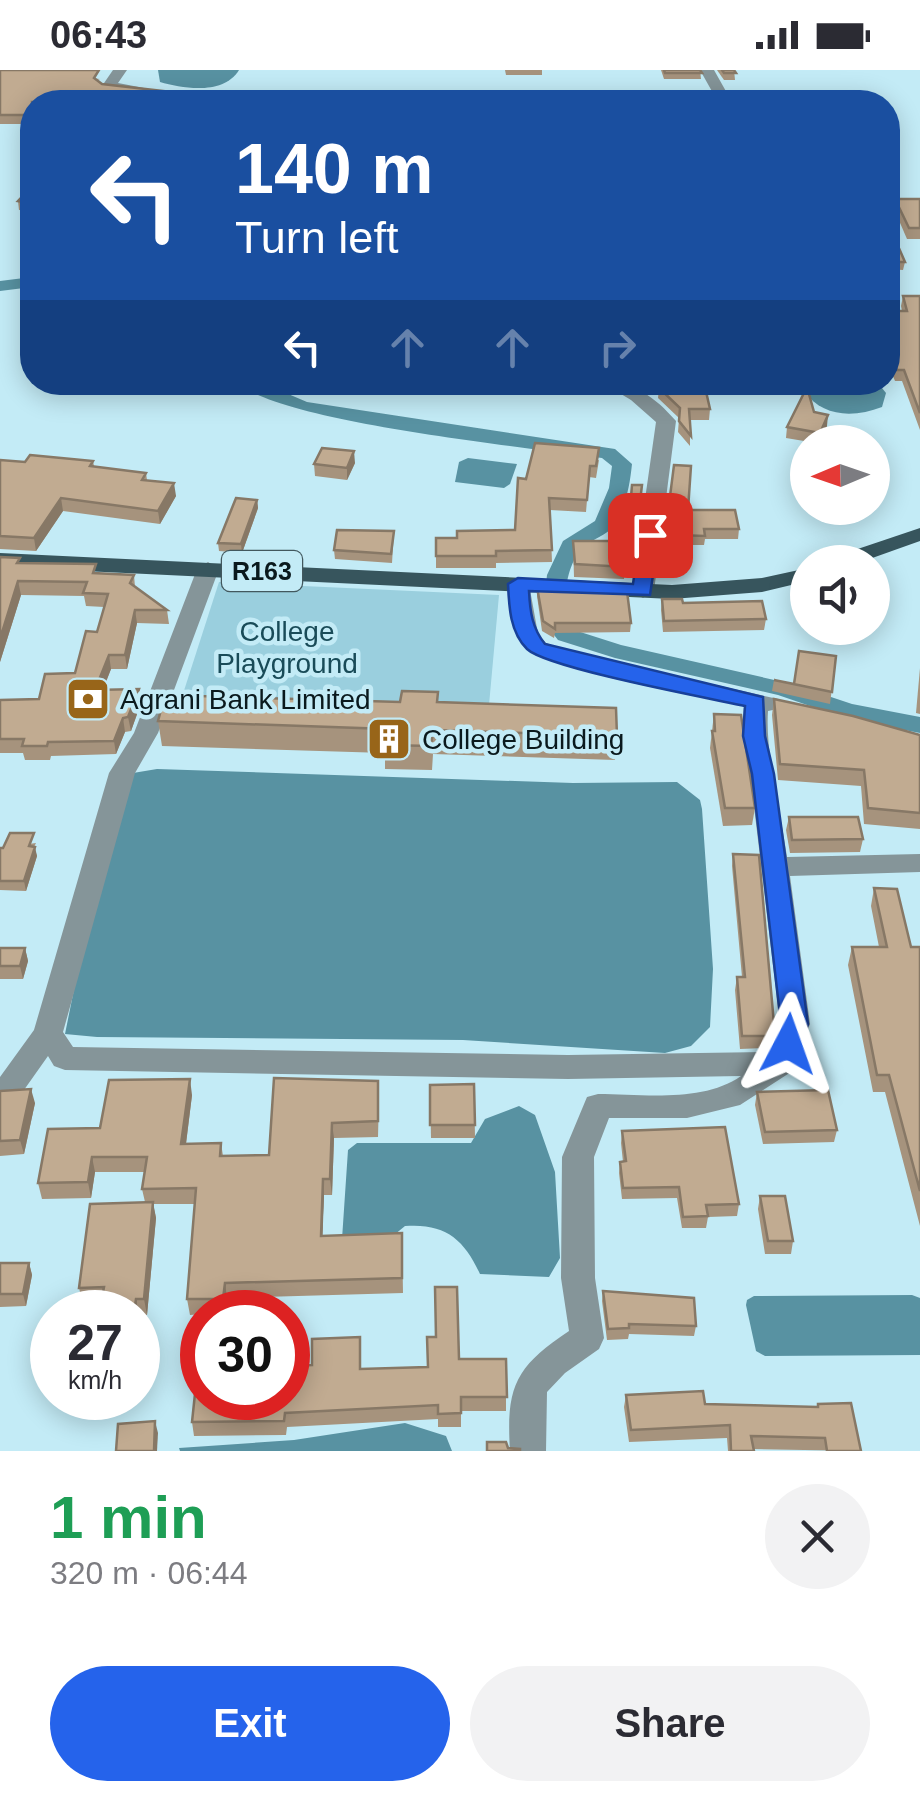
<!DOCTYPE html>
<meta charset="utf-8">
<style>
:root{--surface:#fff;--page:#f2f2f3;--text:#2b2b33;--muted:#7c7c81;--accent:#2563eb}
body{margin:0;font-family:Helvetica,sans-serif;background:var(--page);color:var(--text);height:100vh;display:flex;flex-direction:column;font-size:38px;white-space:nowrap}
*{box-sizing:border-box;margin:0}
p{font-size:32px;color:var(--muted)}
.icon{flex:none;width:55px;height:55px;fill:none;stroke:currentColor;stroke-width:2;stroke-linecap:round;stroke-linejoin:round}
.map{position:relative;height:1381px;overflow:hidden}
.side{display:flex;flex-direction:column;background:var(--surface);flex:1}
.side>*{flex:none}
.top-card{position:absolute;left:20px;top:20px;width:880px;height:305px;border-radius:40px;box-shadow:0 5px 25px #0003;background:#1a4fa0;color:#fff;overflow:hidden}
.needle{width:65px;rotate:268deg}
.buttons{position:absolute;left:790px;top:355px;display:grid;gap:20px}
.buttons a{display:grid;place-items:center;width:100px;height:100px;border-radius:50%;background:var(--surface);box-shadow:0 5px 25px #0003;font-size:50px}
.speed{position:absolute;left:30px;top:1220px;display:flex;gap:20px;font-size:50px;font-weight:700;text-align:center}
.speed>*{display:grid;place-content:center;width:130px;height:130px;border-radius:50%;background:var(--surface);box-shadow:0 5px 25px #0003;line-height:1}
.speed small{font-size:25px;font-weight:400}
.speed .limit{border:15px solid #d22;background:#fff;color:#111}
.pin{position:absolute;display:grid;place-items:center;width:85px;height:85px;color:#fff;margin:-42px;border-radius:20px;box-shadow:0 5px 15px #0006}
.me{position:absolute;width:110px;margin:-55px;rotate:4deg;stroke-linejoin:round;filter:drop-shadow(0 0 8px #0008)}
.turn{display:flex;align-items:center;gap:35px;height:210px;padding:0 50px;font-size:45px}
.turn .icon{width:130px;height:130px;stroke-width:2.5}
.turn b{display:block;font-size:70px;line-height:85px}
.lanes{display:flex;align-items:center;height:95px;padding:0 50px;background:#0003;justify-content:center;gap:50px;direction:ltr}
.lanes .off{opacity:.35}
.round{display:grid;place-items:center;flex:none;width:105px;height:105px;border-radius:52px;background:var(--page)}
.summary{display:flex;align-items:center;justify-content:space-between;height:170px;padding:0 50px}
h1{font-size:60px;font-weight:800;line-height:75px;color:#1e9e55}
.button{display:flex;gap:20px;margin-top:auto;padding:20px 50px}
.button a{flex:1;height:115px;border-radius:60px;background:var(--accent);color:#fff;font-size:40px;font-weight:800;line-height:115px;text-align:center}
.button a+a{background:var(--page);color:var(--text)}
.status{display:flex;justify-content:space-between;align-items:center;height:70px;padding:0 50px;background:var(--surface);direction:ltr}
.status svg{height:28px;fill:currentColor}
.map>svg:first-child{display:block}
.green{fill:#9acfde}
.water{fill:#5892a2}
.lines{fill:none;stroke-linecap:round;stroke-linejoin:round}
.canal{fill:#5892a2;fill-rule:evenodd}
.minor{fill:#859599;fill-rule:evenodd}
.major{fill:#37555d;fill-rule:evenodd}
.wall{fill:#a6937d}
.shaded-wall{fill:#877866}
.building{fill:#c1ab91;stroke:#877866;stroke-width:2.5}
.route{fill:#2563eb;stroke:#184099;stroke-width:2.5}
.labels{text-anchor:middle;stroke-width:9;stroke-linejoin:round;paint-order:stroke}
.shield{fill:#c3ebf6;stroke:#42585e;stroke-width:2.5}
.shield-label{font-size:25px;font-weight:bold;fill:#0a191d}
.park-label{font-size:28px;fill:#194b58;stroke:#c3ebf6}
.poi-label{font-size:28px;fill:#0a191d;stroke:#c3ebf6;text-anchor:start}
</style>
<div class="status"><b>06:43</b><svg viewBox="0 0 49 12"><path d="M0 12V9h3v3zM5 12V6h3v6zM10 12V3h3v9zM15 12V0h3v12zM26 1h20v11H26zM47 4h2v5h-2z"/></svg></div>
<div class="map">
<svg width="920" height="1381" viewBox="0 0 920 1381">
<rect width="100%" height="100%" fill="#c3ebf6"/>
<polygon class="green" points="219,512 499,525 488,646 180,633"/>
<g class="water">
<path d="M158 0H239C224 25 184 19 160 12Z"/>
<path d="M877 312 886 323 882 337C853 348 822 347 804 321L809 313Z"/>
<polygon points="468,388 517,394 510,414 504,418 455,412 459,392"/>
<polygon points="157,699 573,713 677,712 700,730 702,739 713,899 710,957 691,976 665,983 463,970 97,967 65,964 92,830 133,703"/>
<path d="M519 1036 535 1045 555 1102 560 1188 549 1207 480 1204C464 1169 445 1153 405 1156L394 1165 342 1169 348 1080 357 1073H471L485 1049Z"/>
<polygon points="912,1225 920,1228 920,1285 765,1286 756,1281 746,1235 747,1230 754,1226"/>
<polygon points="405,1353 446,1366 452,1381 180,1381 179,1378 294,1370"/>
</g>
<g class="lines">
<g class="canal">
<polygon points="32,207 32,217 0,221 0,211"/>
<path d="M238 312H260L307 332 615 379 632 394C630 414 626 437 614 455 607 466 591 469 582 478 566 495 558 542 574 560L621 575 792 614 852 634 920 647V663L848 649 778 625 615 588 558 570 547 556 543 540 547 505 563 471 595 451 609 418 612 396 602 388C535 378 275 352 238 312Z"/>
</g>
<g class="minor">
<polygon points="113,0 127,0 118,13 144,18 144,24 104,19 102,16"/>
<polygon points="700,0 714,0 732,32 718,32"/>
<path d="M601 312C634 312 654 326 676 351L654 521 643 528 632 521 656 352 631 330Z"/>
<path d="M208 492 219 499 158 663 135 703 63 962 73 977 568 985 770 982 780 954 750 703 742 667 744 636C706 628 547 599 527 579 510 563 511 536 507 514L518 507 529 514 538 564 546 573 582 585 778 629 781 634 778 639 768 641C765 684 781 743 787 787L920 784V802L790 806 810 954 791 1002 740 1035 687 1048H609L594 1087 595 1208 604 1268 599 1279 565 1303 547 1322 546 1381H510C506 1317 515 1297 569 1261L561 1208 562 1087 587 1027 598 1024C642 1024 703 1033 741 1006L568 1009 65 1000 54 996 48 986 19 1027 0 1032V1007L34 960 109 703 134 663 197 499Z"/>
</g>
<g class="major">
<polygon points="920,458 920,471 861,492 831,492 834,487"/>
<polygon points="0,483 672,515 762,508 808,498 808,511 762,522 672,529 0,497"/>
</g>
</g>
<g class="wall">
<polygon points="0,0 100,9 32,32 32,54 0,54"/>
<polygon points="505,0 542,0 542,5 506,5"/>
<polygon points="661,0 700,0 701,9 664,9"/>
<polygon points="717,0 734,0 735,10 724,10"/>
<polygon points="32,116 32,141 19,140 18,131"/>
<polygon points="895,129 920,129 920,169 907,169 894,139"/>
<polygon points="888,160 905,192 903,200 888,199"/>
<polygon points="903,226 920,226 920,360 902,311 895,311 888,294 888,241 902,241 901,236"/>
<polygon points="659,318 710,339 709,350 690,350 690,376 678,362 679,348 658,328"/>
<polygon points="814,342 827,356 819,372 810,372 786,368 787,357"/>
<polygon points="0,390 25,392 93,391 94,396 146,403 147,410 176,426 160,454 63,441 36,481 0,479"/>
<polygon points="599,390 596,408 589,407 586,442 550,440 552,492 496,493 496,498 436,498 436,468 457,468 515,460 526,409"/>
<polygon points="355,393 347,410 315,406 314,394"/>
<polygon points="674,395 688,440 739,459 738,469 705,469 704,475 679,475 681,489 680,499 661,499"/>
<polygon points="632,415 642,427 638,452 629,451"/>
<polygon points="257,430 258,438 242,483 219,481 218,473"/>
<polygon points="394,461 392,493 335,489 334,480"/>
<polygon points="573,471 625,497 624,509 574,507"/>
<polygon points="0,487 21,493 97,503 134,505 135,517 167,540 169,554 137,553 127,599 111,599 103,620 139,619 141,633 131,661 125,662 116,684 51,686 50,690 25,690 23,683 0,683 0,630 39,629 75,603 97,562 104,537 86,536 84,526 21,525 0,592"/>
<polygon points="537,517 631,553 630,562 555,563 554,568 542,561 537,526"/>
<polygon points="662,529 766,549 764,560 663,562 661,540"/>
<polygon points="836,586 830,634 772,621 774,610 794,614"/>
<polygon points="920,598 920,644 916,643"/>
<polygon points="774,629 920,665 920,759 864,754 861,716 778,710 772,645"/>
<polygon points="400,632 438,632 617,666 615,690 433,684 432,700 385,699 385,683 162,676 158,651"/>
<polygon points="714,644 755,738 752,755 723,756 710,678"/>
<polygon points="789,747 863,769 860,782 790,783 786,760"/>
<polygon points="36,773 34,777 37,786 26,821 0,820 0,778"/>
<polygon points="733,784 774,954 767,978 740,979 735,920 737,907 742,907 732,796"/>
<polygon points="874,818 911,877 920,877 920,1156 885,1022 873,1022 848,895 852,877 879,877 871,836"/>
<polygon points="0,878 25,878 28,891 23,909 0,909"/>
<polygon points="474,1014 475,1068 431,1068 430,1015"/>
<polygon points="0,1021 35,1033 24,1084 0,1086"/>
<polygon points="757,1022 837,1060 834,1072 763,1074 755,1035"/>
<polygon points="192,1025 186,1074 221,1073 223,1086 269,1085 379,1026 378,1067 334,1068 332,1125 324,1125 322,1166 402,1163 403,1223 227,1228 225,1242 202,1242 202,1244 190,1245 187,1229 195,1134 153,1134 156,1148 147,1245 139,1245 138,1242 101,1233 83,1234 79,1218 145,1132 142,1119 145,1102 95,1102 91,1128 42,1129 38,1113 100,1058"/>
<polygon points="622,1061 739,1134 737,1146 708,1147 706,1158 682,1158 677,1128 622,1129 619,1103 620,1092 623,1092 621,1073"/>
<polygon points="760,1126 793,1171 791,1184 765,1184 758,1139"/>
<polygon points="0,1193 29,1193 32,1205 26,1236 0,1237"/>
<polygon points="603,1221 696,1256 694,1266 629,1264 628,1269 607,1270 602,1231"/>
<polygon points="360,1267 361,1299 428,1297 459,1289 506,1289 506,1341 461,1341 461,1357 438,1357 438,1349 287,1357 286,1365 194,1366 192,1352 202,1328 312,1295"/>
<polygon points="626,1325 705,1334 817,1337 818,1334 861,1381 753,1379 754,1381 728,1381 727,1368 629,1372 624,1337"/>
</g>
<g class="shaded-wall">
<polygon points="828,345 827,356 818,372 820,363"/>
<polygon points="354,381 355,393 347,410 347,398"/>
<polygon points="174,413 176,426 160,454 158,441"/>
<polygon points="61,428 63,441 36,481 34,468"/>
<polygon points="257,430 258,438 242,483 241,474"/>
<polygon points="18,511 21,525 0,592 0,569"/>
<polygon points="135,540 137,553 127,599 125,585"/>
<polygon points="109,585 111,599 97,634 95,620"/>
<polygon points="139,619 141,633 131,661 128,647"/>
<polygon points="123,648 125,662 116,684 114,671"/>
<polygon points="35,777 37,786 26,821 24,811"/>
<polygon points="25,878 28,891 23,909 20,896"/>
<polygon points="190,1009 192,1025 184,1089 181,1074"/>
<polygon points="31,1019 35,1033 24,1084 20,1070"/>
<polygon points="332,1053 334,1068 332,1125 330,1109"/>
<polygon points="92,1087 95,1102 91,1128 88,1112"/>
<polygon points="323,1109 324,1125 322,1181 321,1166"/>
<polygon points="153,1132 156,1148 147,1245 144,1229"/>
<polygon points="29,1193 32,1205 26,1236 23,1224"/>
<polygon points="225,1213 227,1228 225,1242 223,1229"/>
<polygon points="136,1229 139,1245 138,1255 138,1242 134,1242"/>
<polygon points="155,1351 158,1363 157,1381 154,1381"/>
</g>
<g class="building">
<polygon points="0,0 99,0 94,8 102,14 224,28 286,27 284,32 32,32 32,45 0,45"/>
<polygon points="664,0 700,0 702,3 665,3"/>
<polygon points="722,0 734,0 736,3 724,3"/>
<polygon points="32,116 32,133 18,131"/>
<polygon points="895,129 920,129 920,158 909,158"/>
<polygon points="888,160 891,160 905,192 888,192"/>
<polygon points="903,226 920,226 920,343 904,300 897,300 888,279 888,241 907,241"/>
<polygon points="705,317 710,339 689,339 691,366 679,351 680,338 659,318"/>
<polygon points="807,317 814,342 828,345 820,363 787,357"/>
<polygon points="535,373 599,378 596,396 590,396 587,430 549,428 552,480 496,481 496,486 436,486 436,468 457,468 457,461 515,460 518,408 526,409"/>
<polygon points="322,378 354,381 347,398 314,394"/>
<polygon points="30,385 93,391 90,396 146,403 142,410 174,413 158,441 61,428 34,468 0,466 0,390 25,392"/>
<polygon points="674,395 691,396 688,440 735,440 739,459 704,459 705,466 678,465 681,489 662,489"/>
<polygon points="632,415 642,415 639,440 630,439"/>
<polygon points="236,428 257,430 241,474 218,473"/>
<polygon points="337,460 394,461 391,484 334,480"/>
<polygon points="573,471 621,471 625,497 575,494"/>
<polygon points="0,487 20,488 17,493 96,494 93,503 134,505 130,513 167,540 135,540 125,585 109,585 95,620 139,619 128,647 123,648 114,671 48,672 47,676 22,676 24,669 0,669 0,630 39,629 45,604 75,603 86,561 97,562 108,524 83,523 87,512 18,511 0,569"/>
<polygon points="537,517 627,521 631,553 555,553 555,559 543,551"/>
<polygon points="662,529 682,529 683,533 762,531 766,549 664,551"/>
<polygon points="799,581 836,586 832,622 774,610 794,614"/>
<polygon points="402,621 438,622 437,632 616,638 617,666 433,660 431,676 384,675 387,659 158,651 165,625 400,632"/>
<polygon points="774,629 853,646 920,665 920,743 868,738 864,700 780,694"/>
<polygon points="714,644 741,645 755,738 725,738 712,661 715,661"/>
<polygon points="789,747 858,747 863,769 792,770"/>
<polygon points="10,763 34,763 29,776 35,777 24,811 0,811 0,778 3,778"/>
<polygon points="733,784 759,785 774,954 770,966 742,966 737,907 745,907"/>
<polygon points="874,818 897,819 911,877 920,877 920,1121 889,1005 877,1005 852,877 887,877"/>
<polygon points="0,878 25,878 20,896 0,896"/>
<polygon points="274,1008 378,1011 378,1051 332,1053 330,1109 323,1109 321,1166 402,1163 402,1208 225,1213 223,1229 187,1229 196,1118 142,1119 147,1087 92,1087 88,1112 38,1113 48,1059 100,1058 109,1010 190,1009 181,1074 221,1073 220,1086 269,1085"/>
<polygon points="474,1014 475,1055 430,1055 430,1015"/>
<polygon points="31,1019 20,1070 0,1071 0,1021"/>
<polygon points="828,1020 837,1060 765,1062 757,1022"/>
<polygon points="725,1057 739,1134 706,1135 708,1146 683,1147 679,1117 623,1118 620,1092 626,1091 622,1061"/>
<polygon points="760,1126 785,1126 793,1171 768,1171"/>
<polygon points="153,1132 144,1229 136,1229 134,1242 99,1242 104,1217 79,1218 90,1134"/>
<polygon points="0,1193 29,1193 23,1224 0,1224"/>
<polygon points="435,1217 457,1217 459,1289 506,1289 507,1327 461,1327 461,1343 438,1344 438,1335 285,1343 284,1351 192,1352 199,1286 202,1286 202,1328 288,1328 288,1296 312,1295 312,1269 360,1267 360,1299 428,1297 427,1267 436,1267"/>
<polygon points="603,1221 694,1228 696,1256 629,1254 629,1258 608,1259"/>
<polygon points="703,1321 705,1334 818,1337 818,1334 851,1333 861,1381 827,1381 825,1368 751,1366 754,1381 731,1381 730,1355 631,1360 626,1325"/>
<polygon points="155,1351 154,1381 116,1381 118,1354"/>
<polygon points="487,1372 506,1372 508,1378 520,1379 520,1381 487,1381"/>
</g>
<path class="route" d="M650 459 659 465 650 525 529 521C530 541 532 558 545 574L763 627 765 666 774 704 808 954 797 981 788 984 778 981 774 974 781 954 752 704 743 666 745 636C708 628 547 598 527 579 510 562 509 537 508 514L518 508 633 514 640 465Z"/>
<defs>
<symbol id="bank-square" viewBox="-11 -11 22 22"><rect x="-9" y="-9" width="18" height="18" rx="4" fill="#986519" stroke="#c3ebf6"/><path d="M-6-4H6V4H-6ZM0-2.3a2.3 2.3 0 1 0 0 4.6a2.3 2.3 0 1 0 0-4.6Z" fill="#fff"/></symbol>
<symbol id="building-square" viewBox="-11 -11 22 22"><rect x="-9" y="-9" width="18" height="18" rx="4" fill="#986519" stroke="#c3ebf6"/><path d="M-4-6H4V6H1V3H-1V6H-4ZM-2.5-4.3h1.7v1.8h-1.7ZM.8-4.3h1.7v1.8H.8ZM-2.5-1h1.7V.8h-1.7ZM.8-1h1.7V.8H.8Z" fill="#fff"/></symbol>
</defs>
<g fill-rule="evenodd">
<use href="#bank-square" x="63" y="604" width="50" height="50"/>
<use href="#building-square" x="364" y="644" width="50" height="50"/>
</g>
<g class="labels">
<rect class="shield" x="222" y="481" width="80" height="40" rx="8"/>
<g class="shield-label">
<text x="262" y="510">R163</text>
</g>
<g class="park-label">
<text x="287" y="571">College<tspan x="287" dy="32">Playground</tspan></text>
</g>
<g class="poi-label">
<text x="120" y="639">Agrani Bank Limited</text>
<text x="422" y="679">College Building</text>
</g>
</g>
</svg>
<div class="buttons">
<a><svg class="needle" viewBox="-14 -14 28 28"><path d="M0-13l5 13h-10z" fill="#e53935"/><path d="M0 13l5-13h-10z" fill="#7c7c81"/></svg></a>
<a><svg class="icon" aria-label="sound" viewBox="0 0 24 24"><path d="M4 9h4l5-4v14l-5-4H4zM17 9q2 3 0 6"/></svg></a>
</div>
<div class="speed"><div>27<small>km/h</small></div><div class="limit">30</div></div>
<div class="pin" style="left:650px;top:465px;background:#d93025"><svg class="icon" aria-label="arrive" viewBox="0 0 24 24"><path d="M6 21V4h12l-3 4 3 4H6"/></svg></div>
<svg class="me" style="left:788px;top:974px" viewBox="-20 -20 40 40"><path d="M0-17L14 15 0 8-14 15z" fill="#2563eb" stroke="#fff" stroke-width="4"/></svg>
<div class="top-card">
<div class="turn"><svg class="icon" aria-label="left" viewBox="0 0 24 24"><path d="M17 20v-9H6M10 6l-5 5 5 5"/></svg><div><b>140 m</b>Turn left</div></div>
<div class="lanes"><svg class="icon" aria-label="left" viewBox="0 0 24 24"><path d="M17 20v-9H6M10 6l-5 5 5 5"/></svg><svg class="icon off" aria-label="ahead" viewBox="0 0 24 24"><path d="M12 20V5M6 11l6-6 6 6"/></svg><svg class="icon off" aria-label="ahead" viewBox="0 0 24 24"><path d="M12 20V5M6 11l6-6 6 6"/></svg><svg class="icon off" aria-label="right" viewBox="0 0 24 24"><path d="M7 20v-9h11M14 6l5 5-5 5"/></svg></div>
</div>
</div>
<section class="side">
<div class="summary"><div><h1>1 min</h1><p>320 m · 06:44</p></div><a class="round"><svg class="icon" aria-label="close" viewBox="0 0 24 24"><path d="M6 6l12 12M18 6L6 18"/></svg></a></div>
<div class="button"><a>Exit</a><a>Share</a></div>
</section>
